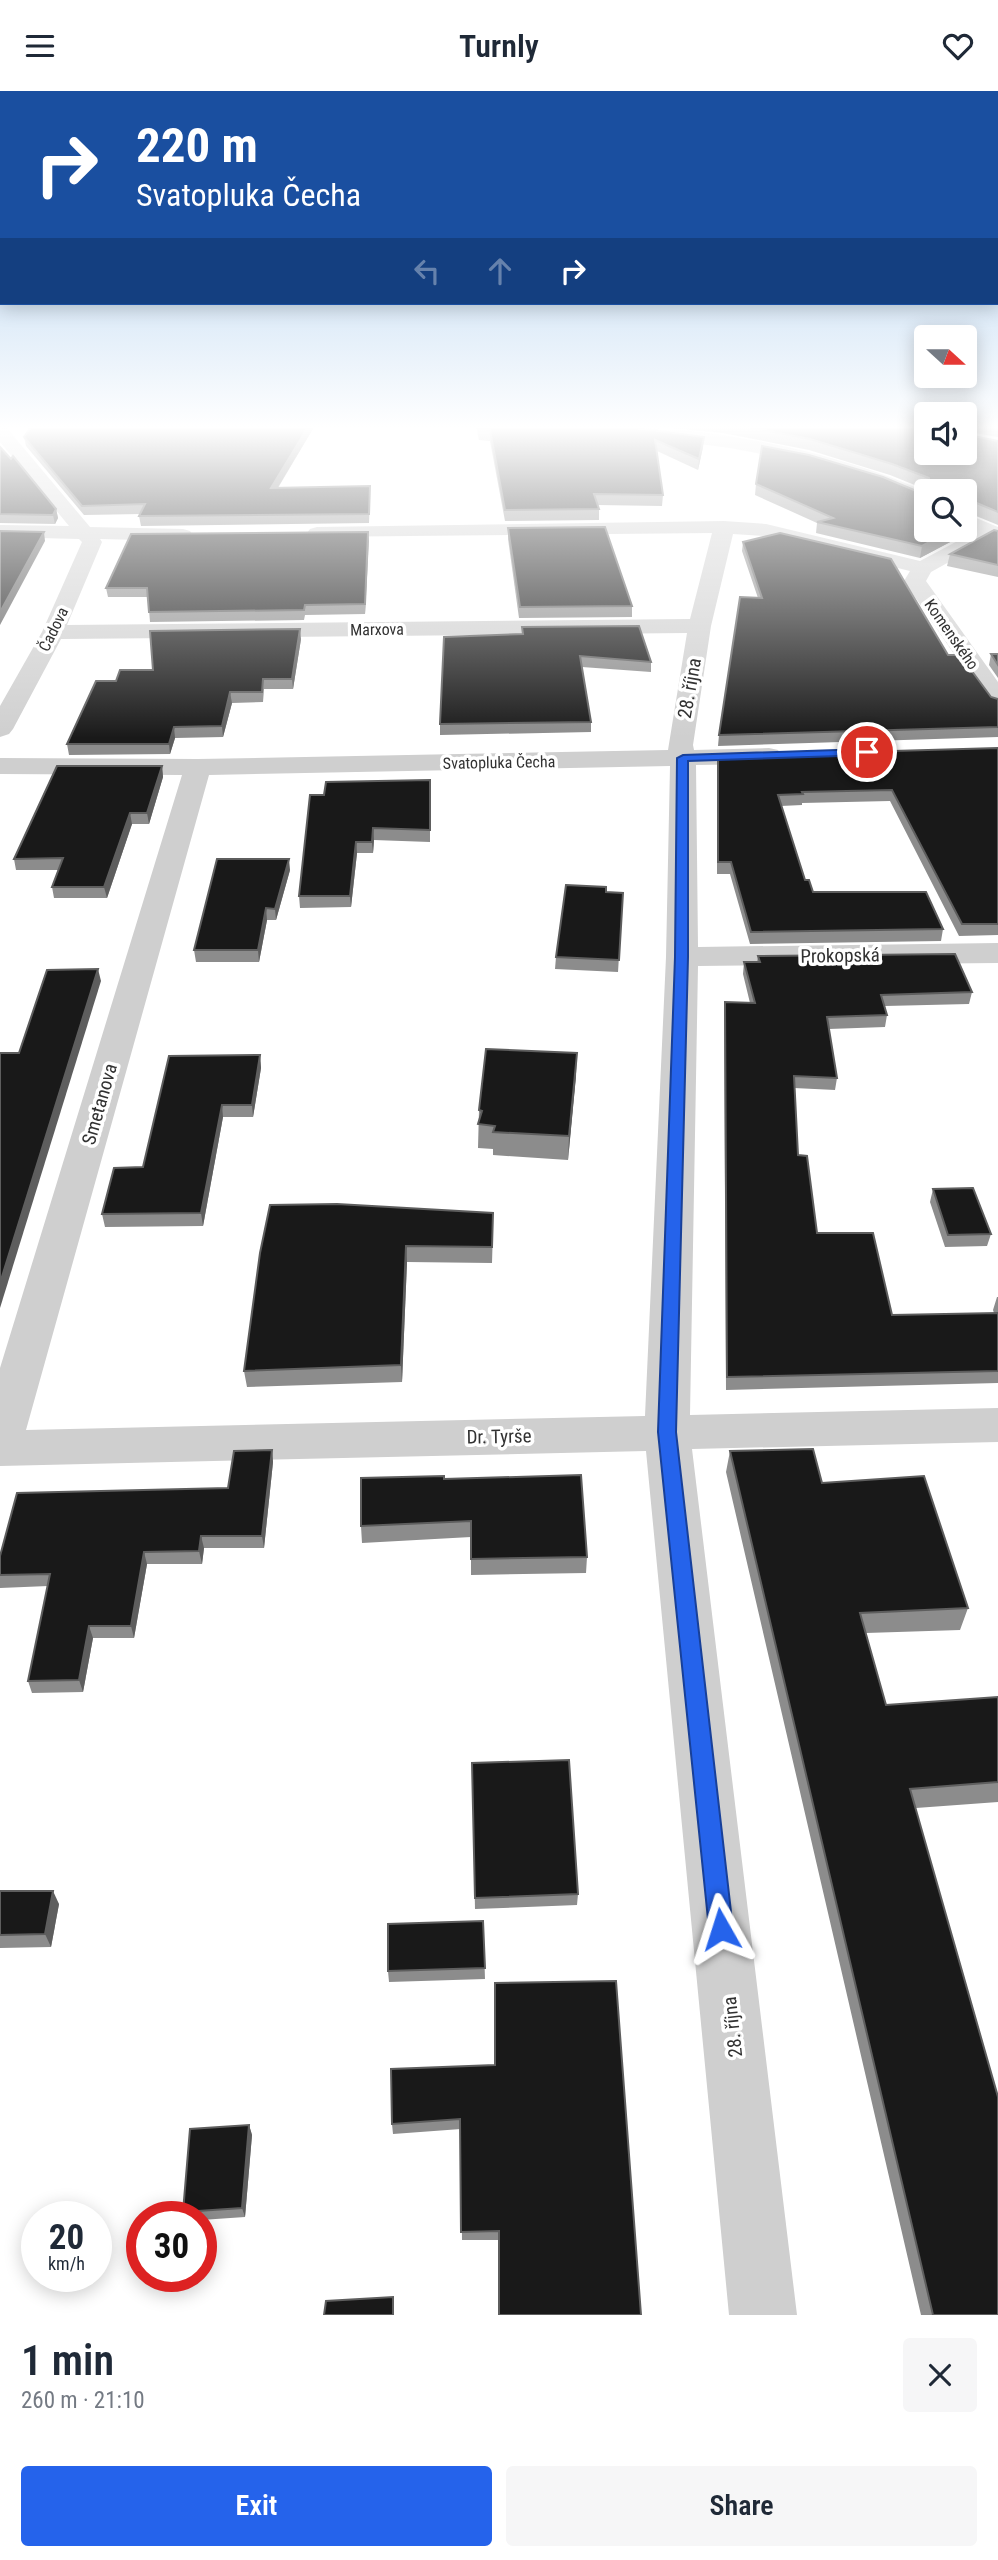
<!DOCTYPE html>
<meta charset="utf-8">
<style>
:root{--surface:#fff;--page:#f6f6f7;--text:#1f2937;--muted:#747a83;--accent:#2563eb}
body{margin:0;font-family:"Roboto Condensed",sans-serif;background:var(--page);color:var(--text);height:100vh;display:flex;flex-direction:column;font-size:26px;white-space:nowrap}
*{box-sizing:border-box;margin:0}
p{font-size:23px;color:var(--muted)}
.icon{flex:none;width:38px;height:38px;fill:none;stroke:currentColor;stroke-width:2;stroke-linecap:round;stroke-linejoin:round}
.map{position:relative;height:2224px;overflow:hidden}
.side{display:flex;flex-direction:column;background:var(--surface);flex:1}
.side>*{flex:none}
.banner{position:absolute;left:0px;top:0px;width:999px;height:214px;box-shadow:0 4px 18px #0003;background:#1a4fa0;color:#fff;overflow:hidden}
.needle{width:46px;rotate:111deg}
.fabs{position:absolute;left:914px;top:234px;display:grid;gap:14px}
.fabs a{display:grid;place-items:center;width:63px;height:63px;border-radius:7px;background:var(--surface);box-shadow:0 4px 18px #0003;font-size:35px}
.speed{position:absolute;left:21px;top:2110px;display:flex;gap:14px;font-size:35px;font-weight:700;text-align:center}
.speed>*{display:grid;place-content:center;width:91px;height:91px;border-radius:50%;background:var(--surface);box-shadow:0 4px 18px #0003;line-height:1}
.speed small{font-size:18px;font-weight:400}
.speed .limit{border:10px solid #d22;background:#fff;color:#111}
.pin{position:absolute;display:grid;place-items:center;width:60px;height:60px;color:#fff;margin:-30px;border:4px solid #fff;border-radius:50%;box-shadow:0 2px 7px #0007}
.me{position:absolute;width:77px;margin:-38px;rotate:354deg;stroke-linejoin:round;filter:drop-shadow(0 0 5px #0008)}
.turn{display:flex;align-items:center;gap:24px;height:147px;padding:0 21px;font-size:32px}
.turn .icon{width:91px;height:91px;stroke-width:2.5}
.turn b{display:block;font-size:49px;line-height:60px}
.lanes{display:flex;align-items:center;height:66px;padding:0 21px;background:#0003;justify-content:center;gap:35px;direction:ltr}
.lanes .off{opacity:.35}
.round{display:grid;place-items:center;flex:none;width:74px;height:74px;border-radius:7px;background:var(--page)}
.overview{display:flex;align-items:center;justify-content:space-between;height:119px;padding:0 21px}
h1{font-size:42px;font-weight:600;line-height:52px}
.cta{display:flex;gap:14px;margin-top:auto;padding:14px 21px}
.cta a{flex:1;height:80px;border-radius:7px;background:var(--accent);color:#fff;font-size:28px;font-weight:600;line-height:80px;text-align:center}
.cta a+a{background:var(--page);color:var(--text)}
header{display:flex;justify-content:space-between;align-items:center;height:91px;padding:0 21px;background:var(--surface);font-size:32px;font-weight:600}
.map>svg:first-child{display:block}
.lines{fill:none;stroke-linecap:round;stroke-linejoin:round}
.minor{fill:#cfcfcf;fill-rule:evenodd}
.tertiary{fill:#cfcfcf;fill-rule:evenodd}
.wall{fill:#8c8c8c}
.shaded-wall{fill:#5e5e5e}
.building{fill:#191919;stroke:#5e5e5e;stroke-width:2}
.route{fill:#2563eb;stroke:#184099;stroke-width:2}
.labels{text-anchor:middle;stroke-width:7;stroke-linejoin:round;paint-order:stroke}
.far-street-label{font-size:16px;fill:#323232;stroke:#fff}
.street-label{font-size:19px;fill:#323232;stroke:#fff}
</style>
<header><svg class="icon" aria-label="menu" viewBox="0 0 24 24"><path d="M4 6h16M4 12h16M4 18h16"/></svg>Turnly<svg class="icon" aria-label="heart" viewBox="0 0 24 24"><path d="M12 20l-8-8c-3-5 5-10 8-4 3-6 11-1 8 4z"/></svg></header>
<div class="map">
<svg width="998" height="2224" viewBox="0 0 998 2224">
<rect width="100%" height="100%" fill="#fff"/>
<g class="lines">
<path class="minor" d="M0 336H6L90 436 183 438 190 440 193 444 190 448 183 450 100 448 102 451 67 534 690 528 712 442 310 446 307 442 310 438 317 436 724 430 766 433 920 470 982 437 989 435 998 439 996 445 931 481 926 490 998 591V616L989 614 904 490 910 480 766 445 733 443 711 535 693 654 694 659 769 657 778 659 782 665 778 671 769 673 696 674 698 856 998 852V872L698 875 690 1324 998 1317V1351L692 1358 797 2224H729L646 1360 0 1375V1277L182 684 0 683V667L198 668 668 659 687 542 61 548 13 638 9 643 0 646V615L42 541 82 451 79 448 0 446V434L69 435 0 351ZM670 675 666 866 645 1325 26 1339 209 684Z"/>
<g class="tertiary">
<path d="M599 336C701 333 833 359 926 401V414L882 395 808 372 730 357 608 341Z"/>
<polygon points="964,422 998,436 998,450 964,436"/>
</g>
</g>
<g class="wall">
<polygon points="31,336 314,336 278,397 370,405 369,432 141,435 139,425 140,423 84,424 26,355 24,346"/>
<polygon points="476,336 629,336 703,356 698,379 657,360 663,404 662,415 598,414 599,418 599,429 505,430 490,350 479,349"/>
<polygon points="662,336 926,336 998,350 998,434 964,420 964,401 927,401 927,399 890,384 809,359 723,342"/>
<polygon points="964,336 998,336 998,346 964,340"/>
<polygon points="0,356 56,418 58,427 55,433 0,432"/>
<polygon points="756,393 969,441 920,467 816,442 817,432 755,404"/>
<polygon points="508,437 632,515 632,526 519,527 508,448"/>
<polygon points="998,440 998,486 947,475 950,463"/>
<polygon points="368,441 365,523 305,524 304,529 150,531 148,506 108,506 106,497"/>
<polygon points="743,451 948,564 991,606 998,608 998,646 718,655 719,644 758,507 742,460"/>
<polygon points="522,536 651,571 651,581 582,576 591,631 591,641 440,644 440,633 522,543"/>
<polygon points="301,548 293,598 264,598 263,611 232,612 223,646 175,647 170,663 69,664 67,653 116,590 153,579"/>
<polygon points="991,563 998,563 998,587 989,574"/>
<polygon points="998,657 998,844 959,845 890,710 802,712 802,714 781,715 805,789 813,801 943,838 941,850 750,853 730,783 717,783 717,676 718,665"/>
<polygon points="162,675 163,686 149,733 132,733 107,807 54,807 52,796 58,779 16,779 14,768"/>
<polygon points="430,689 430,751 374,749 373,762 357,762 351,816 300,817 299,805 324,704"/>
<polygon points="290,779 276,829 267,829 259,871 196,871 194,859"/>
<polygon points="606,801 623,802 618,881 555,878 556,866"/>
<polygon points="758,865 972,901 969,913 885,915 887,924 885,936 829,938 837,987 835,999 794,997 798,1064 817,1142 892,1224 994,1222 993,1219 997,1206 998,1206 998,1292 726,1299 724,923 725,911 750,912 743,883 744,871 757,871"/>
<polygon points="260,964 261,977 253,1026 223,1026 203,1135 105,1136 102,1123 143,1076"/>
<polygon points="576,985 568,1069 493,1064 493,1058 478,1057 479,1019"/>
<polygon points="933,1098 991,1143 987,1155 945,1156 930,1111"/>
<polygon points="493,1138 492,1172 407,1171 402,1291 247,1296 244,1280 260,1162"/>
<polygon points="272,1359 273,1371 264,1457 204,1457 202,1473 147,1473 134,1547 93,1547 83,1601 32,1602 28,1590 48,1495 0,1497 0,1465 228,1397"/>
<polygon points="730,1360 822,1392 968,1517 960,1539 866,1542 886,1614 998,1606 998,1711 916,1717 998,2224 921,2224 726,1381"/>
<polygon points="444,1388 587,1466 586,1482 471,1484 471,1446 362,1452 361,1435"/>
<polygon points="472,1672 578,1803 577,1814 475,1818"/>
<polygon points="0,1800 59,1813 51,1856 0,1857"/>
<polygon points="483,1830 485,1888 389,1891 388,1880"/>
<polygon points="495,1974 499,2149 462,2149 461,2038 393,2043 392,2033"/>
<polygon points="249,2034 252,2044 245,2126 201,2129 201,2126 186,2126 183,2121"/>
</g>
<g class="shaded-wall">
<polygon points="308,336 314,336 272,406 271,397"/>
<polygon points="704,346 703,356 698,379 699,368"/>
<polygon points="967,408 965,420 964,420 964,410"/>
<polygon points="56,418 58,427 55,433 53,424"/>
<polygon points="971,429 969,441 920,467 922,455 952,439 964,439 964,433"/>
<polygon points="44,441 45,450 0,534 0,521"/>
<polygon points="368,441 369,450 365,523 365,513"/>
<polygon points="300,538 301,548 293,598 292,588"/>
<polygon points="230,601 232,612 223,646 222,635"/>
<polygon points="174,636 175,647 170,663 169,653"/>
<polygon points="162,675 163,686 149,733 147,722"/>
<polygon points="130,722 132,733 107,807 104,796"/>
<polygon points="373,737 374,749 373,762 372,751"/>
<polygon points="356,751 357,762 351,816 350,805"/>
<polygon points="289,768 290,779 276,829 275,818"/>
<polygon points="266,817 267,829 259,871 258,859"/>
<polygon points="98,878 101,890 0,1217 0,1192"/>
<polygon points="577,962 576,985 568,1069 569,1045"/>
<polygon points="260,964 261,977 253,1026 252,1014"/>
<polygon points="222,1014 223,1026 203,1135 201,1122"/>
<polygon points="406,1155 407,1171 402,1291 401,1274"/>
<polygon points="272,1359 273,1371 264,1457 262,1445"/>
<polygon points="201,1445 204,1457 202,1473 199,1460"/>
<polygon points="144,1461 147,1473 134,1547 131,1535"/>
<polygon points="89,1535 93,1547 83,1601 79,1589"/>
<polygon points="53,1800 59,1813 51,1856 45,1843"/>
<polygon points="249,2034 252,2044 245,2126 242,2117"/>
</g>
<g class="building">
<polygon points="31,336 308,336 271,397 370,395 369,423 139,425 145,413 82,415 24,346"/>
<polygon points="478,336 629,336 704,346 699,368 655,349 663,404 594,403 599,418 505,419 490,339 478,338"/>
<polygon points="748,336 926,336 926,362 964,362 964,343 998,350 998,421 967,408 964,410 964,401 929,401 929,387 892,373 810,348"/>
<polygon points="762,355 809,364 883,386 926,404 926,439 952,439 922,455 817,431 833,427 756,393"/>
<polygon points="0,356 11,368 13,365 56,418 53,424 0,423"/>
<polygon points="964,425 971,429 964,433"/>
<polygon points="605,436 632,515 520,516 508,437"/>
<polygon points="994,439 998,440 998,474 950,463"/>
<polygon points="0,440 44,441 0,521"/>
<polygon points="368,441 365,513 305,514 304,519 149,521 147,497 106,497 131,443"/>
<polygon points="780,442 891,468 948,564 960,564 991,606 998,608 998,636 719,644 740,506 762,507 743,451"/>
<polygon points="639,535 651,571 580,565 591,631 440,633 444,546 523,543 522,536"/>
<polygon points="300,538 292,588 263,588 262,601 230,601 222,635 174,636 169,653 67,653 96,590 116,590 120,579 153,579 150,540"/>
<polygon points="991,563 998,563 998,574"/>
<polygon points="998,657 998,833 962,833 892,699 802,701 803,703 778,704 805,789 809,789 813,801 926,801 943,838 751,841 731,771 718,771 718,665"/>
<polygon points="57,675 162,675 147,722 130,722 104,796 52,796 63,767 14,768"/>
<polygon points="430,689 430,739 373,737 372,751 356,751 350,805 299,805 310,704 324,704 326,691"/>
<polygon points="217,768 289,768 275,818 266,817 258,859 194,859"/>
<polygon points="566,794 606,796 606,801 623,802 619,869 556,866"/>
<polygon points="955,863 972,901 881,904 887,924 827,926 837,987 794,985 798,1064 807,1065 817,1142 873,1142 892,1224 998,1222 998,1280 727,1286 725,911 755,912 744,871 760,871 758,865"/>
<polygon points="98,878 0,1192 0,962 19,962 47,879"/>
<polygon points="486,958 577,962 569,1045 493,1041 495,1035 478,1033 482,1020 479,1019"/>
<polygon points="260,964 252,1014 222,1014 201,1122 102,1123 114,1077 143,1076 169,965"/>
<polygon points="973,1097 991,1143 948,1144 933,1098"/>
<polygon points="337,1113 493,1122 492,1156 406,1155 401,1274 244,1280 260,1162 270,1114"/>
<polygon points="813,1358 822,1392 924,1385 968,1517 860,1522 886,1614 998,1606 998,1691 910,1698 998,2006 998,2224 933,2224 730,1360"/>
<polygon points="272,1359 262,1445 201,1445 199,1460 144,1461 131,1535 89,1535 79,1589 28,1590 50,1483 0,1484 0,1465 17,1402 228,1397 234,1360"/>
<polygon points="581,1384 587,1466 471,1468 471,1430 361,1435 361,1387 444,1385 444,1388"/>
<polygon points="569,1669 578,1803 475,1807 472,1672"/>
<polygon points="0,1800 53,1800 45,1843 0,1844"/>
<polygon points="483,1830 485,1877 388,1880 388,1833"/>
<polygon points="616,1890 641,2224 499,2224 499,2140 461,2141 460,2028 392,2033 391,1978 495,1974 495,1892"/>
<polygon points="249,2034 242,2117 183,2121 190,2038"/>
<polygon points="393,2206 393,2224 324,2224 326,2210"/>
</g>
<linearGradient id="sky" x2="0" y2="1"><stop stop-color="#9dc5eb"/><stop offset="0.52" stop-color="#fff"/><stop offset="1" stop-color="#fff" stop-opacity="0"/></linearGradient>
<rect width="998" height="647" fill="url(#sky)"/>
<polygon class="route" points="867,658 871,659 871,664 688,670 688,866 676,1341 733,1838 730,1846 721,1850 713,1846 709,1838 658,1341 675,866 677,667 683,664"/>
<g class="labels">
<g class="far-street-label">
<text transform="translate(53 538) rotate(-64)" y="6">Čadova</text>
<text transform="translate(377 538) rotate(-1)" y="6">Marxova</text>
<text transform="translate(952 543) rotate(55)" y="6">Komenského</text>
<text transform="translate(499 671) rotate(-1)" y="6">Svatopluka Čecha</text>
</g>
<g class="street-label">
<text transform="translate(689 597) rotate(-80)" y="7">28. října</text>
<text transform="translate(840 864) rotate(-1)" y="7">Prokopská</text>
<text transform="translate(99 1013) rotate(-74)" y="7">Smetanova</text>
<text transform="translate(499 1345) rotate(-1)" y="7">Dr. Tyrše</text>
<text transform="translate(732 1936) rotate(-96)" y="7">28. října</text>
</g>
</g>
</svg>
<div class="fabs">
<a><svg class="needle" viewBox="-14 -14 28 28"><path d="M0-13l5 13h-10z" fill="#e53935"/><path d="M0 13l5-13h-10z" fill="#747a83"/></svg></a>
<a><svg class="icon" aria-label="sound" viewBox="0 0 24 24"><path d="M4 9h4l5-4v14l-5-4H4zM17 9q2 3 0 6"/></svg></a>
<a><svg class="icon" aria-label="search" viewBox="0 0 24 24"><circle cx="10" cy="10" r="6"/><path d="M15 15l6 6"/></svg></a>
</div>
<div class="speed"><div>20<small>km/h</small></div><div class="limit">30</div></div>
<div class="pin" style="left:867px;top:661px;background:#d93025"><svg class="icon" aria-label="arrive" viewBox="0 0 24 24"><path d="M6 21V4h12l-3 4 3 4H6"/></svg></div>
<svg class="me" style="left:721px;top:1838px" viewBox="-20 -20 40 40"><path d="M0-17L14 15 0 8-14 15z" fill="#2563eb" stroke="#fff" stroke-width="4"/></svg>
<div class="banner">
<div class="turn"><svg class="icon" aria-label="right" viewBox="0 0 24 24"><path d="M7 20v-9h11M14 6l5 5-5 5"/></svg><div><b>220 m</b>Svatopluka Čecha</div></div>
<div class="lanes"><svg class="icon off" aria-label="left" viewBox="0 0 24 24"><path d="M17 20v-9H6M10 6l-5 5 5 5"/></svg><svg class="icon off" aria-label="ahead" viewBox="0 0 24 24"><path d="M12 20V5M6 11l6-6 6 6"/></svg><svg class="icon" aria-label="right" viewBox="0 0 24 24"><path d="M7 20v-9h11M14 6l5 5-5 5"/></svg></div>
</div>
</div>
<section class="side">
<div class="overview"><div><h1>1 min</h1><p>260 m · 21:10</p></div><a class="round"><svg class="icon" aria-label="close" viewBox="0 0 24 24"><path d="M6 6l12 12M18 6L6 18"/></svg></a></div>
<div class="cta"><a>Exit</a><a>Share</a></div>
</section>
